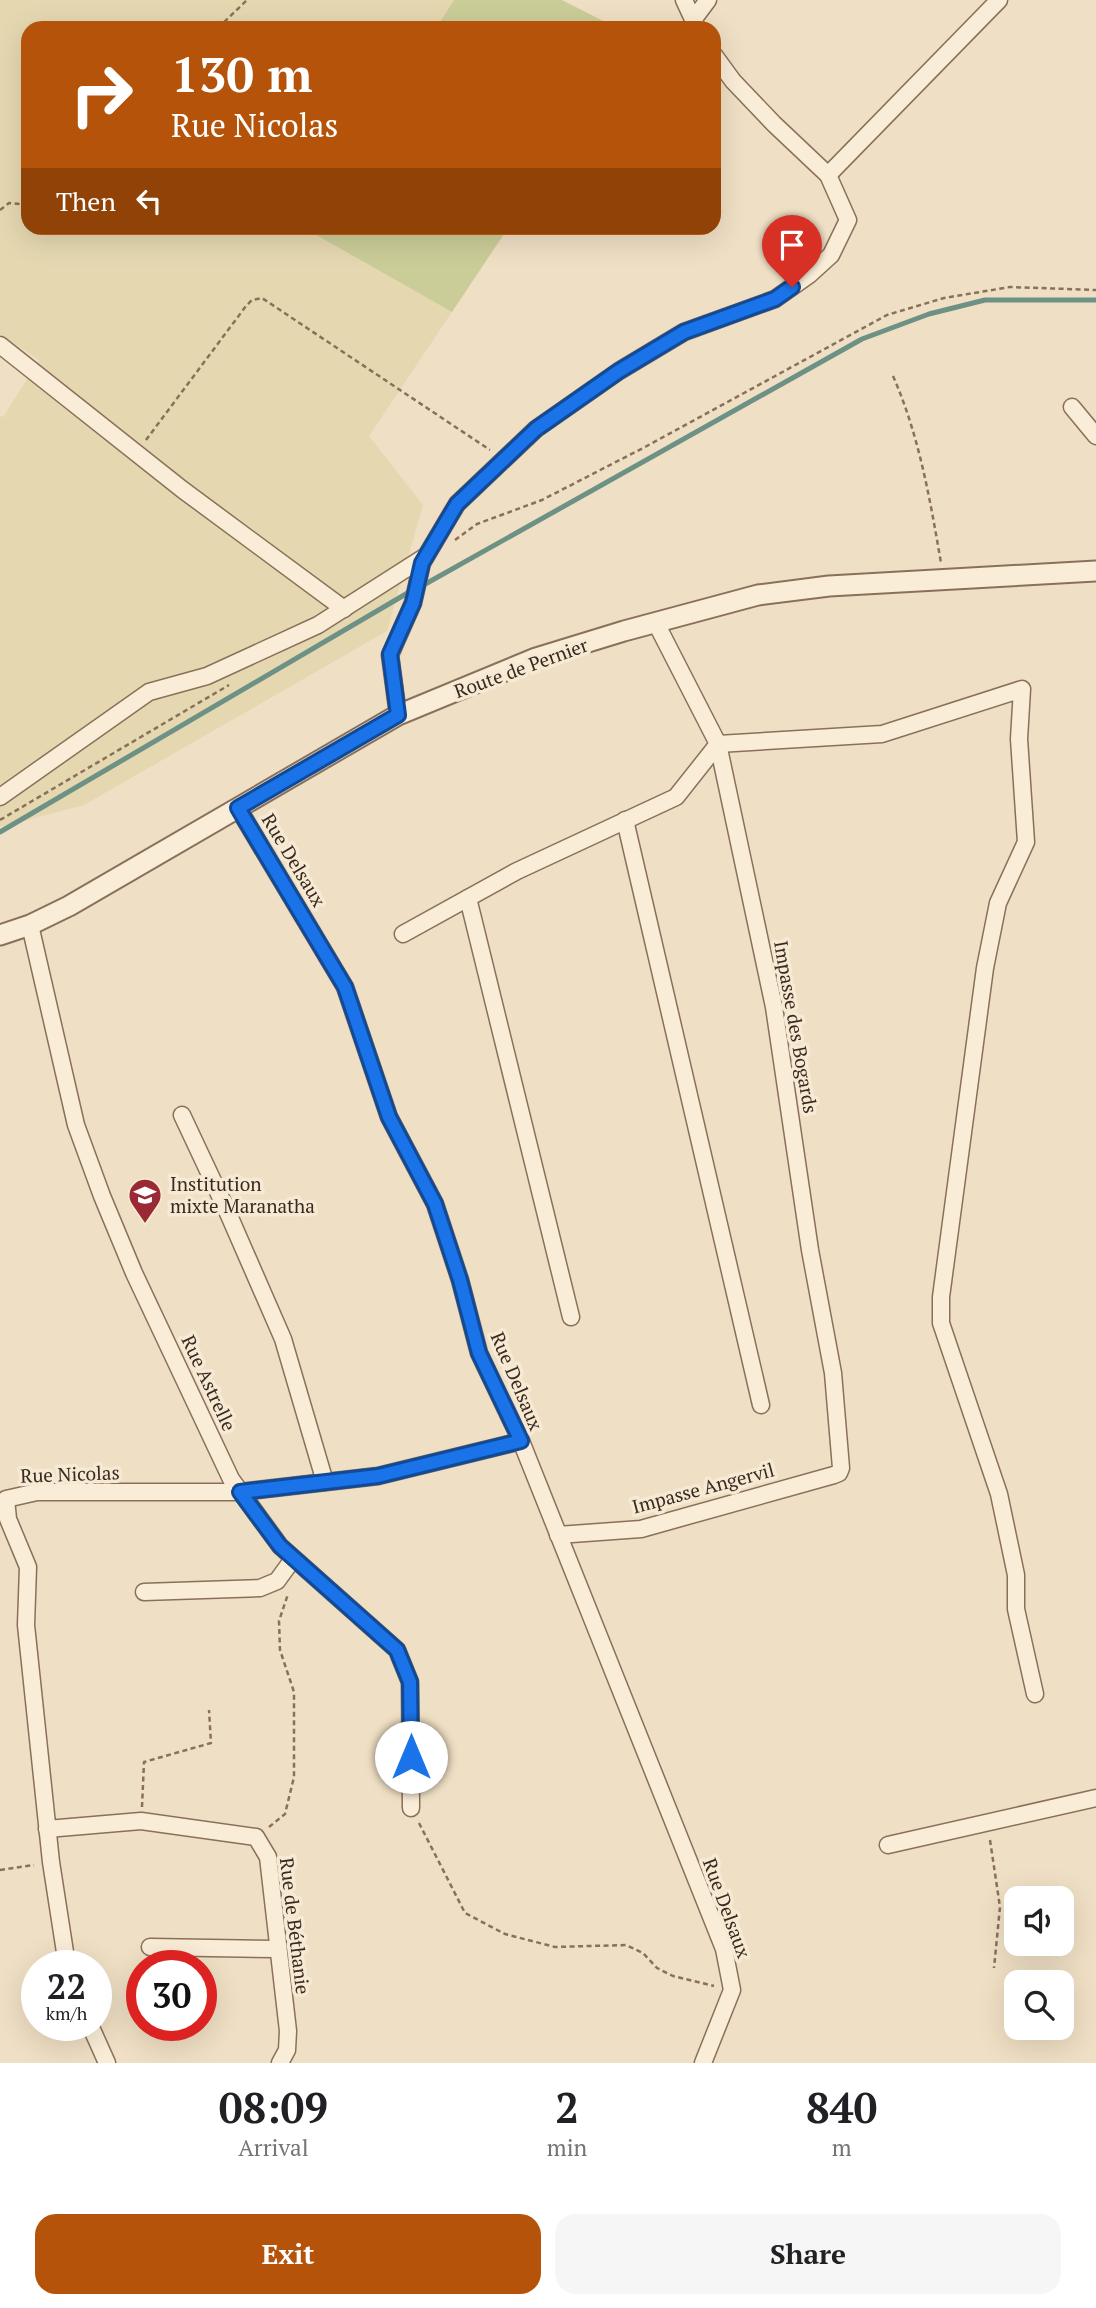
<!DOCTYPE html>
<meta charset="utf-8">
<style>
:root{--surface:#fff;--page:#f6f6f6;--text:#202124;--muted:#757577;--accent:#b45309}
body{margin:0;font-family:"PT Serif",serif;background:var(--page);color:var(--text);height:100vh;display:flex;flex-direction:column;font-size:26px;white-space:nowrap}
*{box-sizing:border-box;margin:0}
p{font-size:23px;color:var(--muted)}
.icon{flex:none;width:38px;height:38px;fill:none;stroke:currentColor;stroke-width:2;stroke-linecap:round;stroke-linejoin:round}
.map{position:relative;height:2063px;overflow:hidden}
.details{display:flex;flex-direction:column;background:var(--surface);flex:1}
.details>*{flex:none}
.guide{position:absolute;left:21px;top:21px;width:700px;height:214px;border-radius:21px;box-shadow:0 7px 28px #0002;background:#b45309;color:#fff;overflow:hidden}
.tools{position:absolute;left:1004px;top:1886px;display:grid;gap:14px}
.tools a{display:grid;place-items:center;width:70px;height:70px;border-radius:14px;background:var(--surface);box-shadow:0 7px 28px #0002;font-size:35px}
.speed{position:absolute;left:21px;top:1950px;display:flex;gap:14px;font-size:35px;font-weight:700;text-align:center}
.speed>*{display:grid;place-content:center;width:91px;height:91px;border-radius:50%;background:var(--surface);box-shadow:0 7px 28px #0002;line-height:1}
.speed small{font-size:18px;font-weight:400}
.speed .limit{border:10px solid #d22;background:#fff;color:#111}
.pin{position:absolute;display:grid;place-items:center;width:60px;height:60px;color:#fff;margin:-72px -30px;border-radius:50% 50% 50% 0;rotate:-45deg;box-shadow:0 0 7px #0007}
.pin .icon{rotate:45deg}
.me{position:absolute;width:77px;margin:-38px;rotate:0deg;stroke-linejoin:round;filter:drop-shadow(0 0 5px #0008)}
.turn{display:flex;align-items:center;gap:24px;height:147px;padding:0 35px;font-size:32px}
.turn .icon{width:91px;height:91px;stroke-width:2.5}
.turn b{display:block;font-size:49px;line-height:60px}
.then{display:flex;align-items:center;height:66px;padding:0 35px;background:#0003;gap:14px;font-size:26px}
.eta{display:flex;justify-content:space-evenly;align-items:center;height:119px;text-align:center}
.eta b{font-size:42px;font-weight:800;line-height:49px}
.cta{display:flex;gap:14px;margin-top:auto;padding:14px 35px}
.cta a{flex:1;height:80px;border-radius:21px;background:var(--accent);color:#fff;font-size:28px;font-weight:800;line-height:80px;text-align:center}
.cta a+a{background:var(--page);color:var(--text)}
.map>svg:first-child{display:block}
.farmland{fill:#e5d8b1}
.green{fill:#cbcd98}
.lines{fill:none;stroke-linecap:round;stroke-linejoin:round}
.stream{stroke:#6d9185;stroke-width:5}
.minor-casing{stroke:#8a705a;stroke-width:19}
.tertiary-casing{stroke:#8a705a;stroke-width:23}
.path{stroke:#8a705a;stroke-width:2.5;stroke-dasharray:5 3.5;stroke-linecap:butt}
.minor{stroke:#f9edd8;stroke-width:16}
.tertiary{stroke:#f9edd8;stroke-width:19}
.route-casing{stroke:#114b97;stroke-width:18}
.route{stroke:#1a73e8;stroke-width:12}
.labels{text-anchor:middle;stroke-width:7;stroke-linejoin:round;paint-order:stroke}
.street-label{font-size:19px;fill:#3a291e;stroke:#f6ead4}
.poi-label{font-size:19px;fill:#3a291e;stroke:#f6ead4;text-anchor:start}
</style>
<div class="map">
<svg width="1096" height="2063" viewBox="0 0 1096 2063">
<rect width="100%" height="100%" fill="#efdfc4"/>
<polygon class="farmland" points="0,0 454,0 436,28 28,28 28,228 304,228 452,312 369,436 423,505 387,631 84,805 0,827 0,416 3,417 39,360 0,334"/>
<g class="green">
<polygon points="454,0 562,0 603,21 601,28 436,28"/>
<polygon points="304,228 508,228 452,312"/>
</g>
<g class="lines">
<g class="stream">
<polyline points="420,587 862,339 929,314 985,300 1096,300"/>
<polyline points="0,832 411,591"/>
</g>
<defs>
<g id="minor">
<polyline points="684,0 697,28"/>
<polyline points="693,20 708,0"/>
<polyline points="828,175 999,0"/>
<polyline points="0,345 183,490 344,609"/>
<polyline points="1072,407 1096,436"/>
<polyline points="398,715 390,655 413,603 422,563 457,504 536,429 619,371 684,332 775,299 809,275 831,255 848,220 828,175 774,124 733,81 714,55"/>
<polyline points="0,797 149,692 207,676 318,625 426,556"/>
<polyline points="238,808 345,987 389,1117 435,1204 460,1280 479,1353 521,1441 724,1949 732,1990 703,2063"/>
<polyline points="625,820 761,1405"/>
<polyline points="468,898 571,1317"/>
<polyline points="30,925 76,1125 102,1196 134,1273 231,1479 280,1546 397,1650 410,1682 411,1808"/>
<polyline points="403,934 517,871 676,797 718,744 882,734 1022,689 1019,739 1026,842 998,903 985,968 941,1297 941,1323 999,1494 1016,1575 1016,1609 1035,1694"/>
<polyline points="182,1115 228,1213 283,1339 325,1482"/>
<polyline points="558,1535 641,1529 834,1475 839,1473 841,1468 833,1373 810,1250 774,1007 718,744 656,623"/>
<polyline points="144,1592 260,1588 277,1581 293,1559"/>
<polyline points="47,1829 141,1821 256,1837 268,1857 288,2031 287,2050 280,2063"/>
<polyline points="888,1845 1096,1798"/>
<polyline points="150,1947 277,1949"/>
<polyline points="67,1965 51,1862 26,1625 28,1567 8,1519 6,1499 37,1492 240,1492 378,1476 521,1441"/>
<polyline points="90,2025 107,2063"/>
</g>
<polyline id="tertiary" points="0,935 30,925 69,906 398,715 536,658 624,631 758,595 829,586 1096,571"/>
</defs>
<use href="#minor" class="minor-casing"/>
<use href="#tertiary" class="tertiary-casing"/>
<g class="path">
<polyline points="218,28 247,0"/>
<polyline points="0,210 9,203 28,205"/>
<path d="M893 376C919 435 930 499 941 563"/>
<polyline points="146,440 246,306 252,300 262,298 490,450"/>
<polyline points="455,540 477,524 542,500 645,447 887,315 944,298 1010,287 1096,290"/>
<polyline points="0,820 229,685"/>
<polyline points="142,1807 144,1762 211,1743 209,1710"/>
<polyline points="419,1823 465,1913 505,1934 555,1947 626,1945 643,1953 657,1968 673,1976 714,1986"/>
<polyline points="269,1827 285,1814 294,1777 294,1692 280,1650 279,1621 288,1594"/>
<polyline points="990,1840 1000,1907 994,1968"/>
<polyline points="0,1870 34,1865"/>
</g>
<use href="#minor" class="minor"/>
<use href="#tertiary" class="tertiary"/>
</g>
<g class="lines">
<defs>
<polyline id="route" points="411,1757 410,1682 397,1650 280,1546 240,1492 378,1476 521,1441 479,1353 460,1280 435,1204 389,1117 345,987 238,808 398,715 390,654 413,603 422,563 457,504 536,429 619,371 684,332 775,299 792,287"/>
</defs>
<use href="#route" class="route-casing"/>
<use href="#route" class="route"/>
</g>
<defs>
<symbol id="school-pin" viewBox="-11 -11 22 30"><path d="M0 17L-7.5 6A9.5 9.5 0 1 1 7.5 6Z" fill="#9a2933" stroke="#f6ead4"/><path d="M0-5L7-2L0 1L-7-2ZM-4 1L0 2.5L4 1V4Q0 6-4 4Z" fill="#fff"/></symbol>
</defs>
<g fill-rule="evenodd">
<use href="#school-pin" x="126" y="1176" width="38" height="52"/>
</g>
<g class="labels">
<g class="street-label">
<text transform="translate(521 668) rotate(-20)" y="7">Route de Pernier</text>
<text transform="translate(294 860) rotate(59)" y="7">Rue Delsaux</text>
<text transform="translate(796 1027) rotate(80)" y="7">Impasse des Bogards</text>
<text transform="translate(517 1381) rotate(67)" y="7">Rue Delsaux</text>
<text transform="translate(209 1383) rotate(65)" y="7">Rue Astrelle</text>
<text transform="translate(70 1474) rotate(-2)" y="7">Rue Nicolas</text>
<text transform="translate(703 1488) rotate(-15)" y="7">Impasse Angervil</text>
<text transform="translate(727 1908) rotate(70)" y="7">Rue Delsaux</text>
<text transform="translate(295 1926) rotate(83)" y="7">Rue de Béthanie</text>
</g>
<g class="poi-label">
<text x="170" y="1191">Institution<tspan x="170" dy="22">mixte Maranatha</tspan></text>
</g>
</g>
</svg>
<div class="tools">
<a><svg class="icon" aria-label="sound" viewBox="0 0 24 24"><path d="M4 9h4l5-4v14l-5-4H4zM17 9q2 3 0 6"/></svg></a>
<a><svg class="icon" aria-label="search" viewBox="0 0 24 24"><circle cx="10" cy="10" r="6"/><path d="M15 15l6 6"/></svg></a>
</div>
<div class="speed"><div>22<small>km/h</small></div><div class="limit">30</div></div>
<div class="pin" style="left:792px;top:287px;background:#d93025"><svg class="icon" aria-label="arrive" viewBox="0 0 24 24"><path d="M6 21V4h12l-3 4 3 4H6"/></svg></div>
<svg class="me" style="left:411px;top:1757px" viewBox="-20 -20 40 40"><circle r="19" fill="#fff"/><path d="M0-13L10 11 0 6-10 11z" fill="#1a73e8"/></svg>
<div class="guide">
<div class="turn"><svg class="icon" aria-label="right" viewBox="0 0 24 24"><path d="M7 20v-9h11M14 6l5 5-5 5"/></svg><div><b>130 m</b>Rue Nicolas</div></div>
<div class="then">Then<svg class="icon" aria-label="left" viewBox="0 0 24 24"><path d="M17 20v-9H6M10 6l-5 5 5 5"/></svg></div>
</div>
</div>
<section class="details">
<div class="eta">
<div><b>08:09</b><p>Arrival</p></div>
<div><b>2</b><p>min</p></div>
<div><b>840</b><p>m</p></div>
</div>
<div class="cta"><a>Exit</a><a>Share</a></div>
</section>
